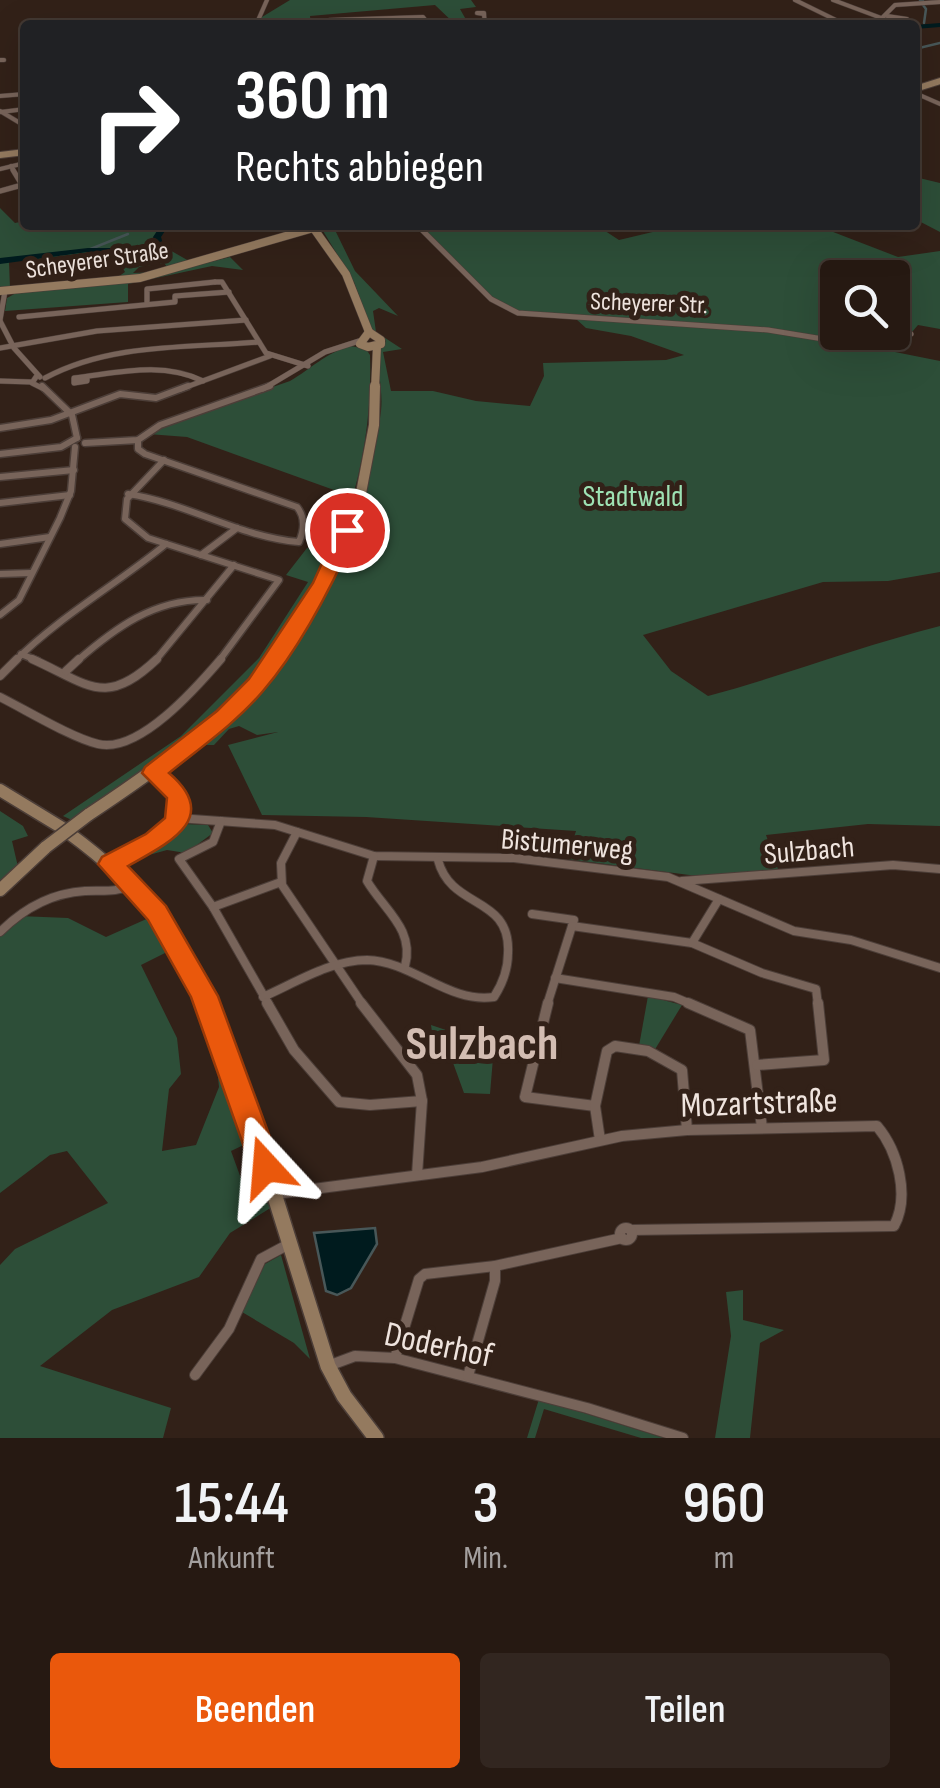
<!DOCTYPE html>
<html lang="de">
<meta charset="utf-8">
<style>
:root{--surface:#261912;--page:#322620;--text:#f1f3f6;--muted:#a4a09f;--line:#423832;--accent:#ea580c}
body{margin:0;font-family:"Sofia Sans Condensed",sans-serif;background:var(--page);color:var(--text);height:100vh;display:flex;flex-direction:column;font-size:38px;white-space:nowrap}
*{box-sizing:border-box;margin:0}
p{font-size:32px;color:var(--muted)}
.icon{flex:none;width:55px;height:55px;fill:none;stroke:currentColor;stroke-width:2;stroke-linecap:round;stroke-linejoin:round}
.map{position:relative;height:1438px;overflow:hidden}
.sheet{display:flex;flex-direction:column;background:var(--surface);flex:1}
.sheet>*{flex:none}
.banner{position:absolute;left:20px;top:20px;width:900px;height:210px;border-radius:10px;box-shadow:0 10px 40px #0002,0 0 0 2px var(--line);background:#202124;color:#fff;overflow:hidden}
.buttons{position:absolute;left:820px;top:260px;display:grid;gap:20px}
.buttons a{display:grid;place-items:center;width:90px;height:90px;border-radius:10px;background:var(--surface);box-shadow:0 10px 40px #0002,0 0 0 2px var(--line);font-size:50px}
.pin{position:absolute;display:grid;place-items:center;width:85px;height:85px;color:#fff;margin:-42px;border:5px solid #fff;border-radius:50%;box-shadow:0 2px 10px #0007}
.me{position:absolute;width:110px;margin:-55px;rotate:341deg;stroke-linejoin:round;filter:drop-shadow(0 0 8px #0008)}
.turn{display:flex;align-items:center;gap:35px;height:210px;padding:0 50px;font-size:45px}
.turn .icon{width:130px;height:130px;stroke-width:2.5}
.turn b{display:block;font-size:70px;line-height:85px}
.eta{display:flex;justify-content:space-evenly;align-items:center;height:170px;text-align:center}
.eta b{font-size:60px;font-weight:600;line-height:70px}
.button{display:flex;gap:20px;margin-top:auto;padding:20px 50px}
.button a{flex:1;height:115px;border-radius:10px;background:var(--accent);color:#fff;font-size:40px;font-weight:600;line-height:115px;text-align:center}
.button a+a{background:var(--page);color:var(--text)}
.map>svg:first-child{display:block}
.green{fill:#2d4e38;fill-rule:evenodd}
.water{fill:#001b1e;stroke:#485758;stroke-width:2.5}
.lines{fill:none;stroke-linecap:round;stroke-linejoin:round}
.stream{stroke:#485758;stroke-width:2.5}
.river{fill:#001b1e;fill-rule:evenodd}
.street-far4-casing{stroke:#4c3e38;stroke-width:5}
.street-far3-casing{stroke:#4c3e38;stroke-width:6}
.street-far2-casing{stroke:#4c3e38;stroke-width:9}
.street-far1-casing{stroke:#4c3e38;stroke-width:10}
.street-casing{stroke:#4c3e38;stroke-width:12}
.secondary-far4-casing{stroke:#4c3e38;stroke-width:8}
.secondary-far3-casing{stroke:#4c3e38;stroke-width:9}
.secondary-far2-casing{stroke:#4c3e38;stroke-width:12}
.secondary-far1-casing{stroke:#4c3e38;stroke-width:15}
.secondary-casing{stroke:#4c3e38;stroke-width:18}
.street-far4{stroke:#78645a;stroke-width:4}
.street-far3{stroke:#78645a;stroke-width:5}
.street-far2{stroke:#78645a;stroke-width:6}
.street-far1{stroke:#78645a;stroke-width:8}
.street{stroke:#78645a;stroke-width:10}
.secondary-far4{stroke:#947a5f;stroke-width:6}
.secondary-far3{stroke:#947a5f;stroke-width:8}
.secondary-far2{stroke:#947a5f;stroke-width:10}
.secondary-far1{stroke:#947a5f;stroke-width:12}
.secondary{stroke:#947a5f;stroke-width:15}
.secondary-bridge-casing{stroke:#4c3e38;stroke-width:15;stroke-linecap:butt}
.secondary-bridge{stroke:#947a5f;stroke-width:12}
.route{fill:#ea580c;stroke:#983908;stroke-width:2.5}
.labels{text-anchor:middle;stroke-width:10;stroke-linejoin:round;paint-order:stroke}
.far-street-label{font-size:25px;fill:#efe4de;stroke:#322118}
.park-label{font-size:30px;fill:#9ee2b4;stroke:#322118}
.street-label{font-size:30px;fill:#efe4de;stroke:#322118}
.near-street-label{font-size:35px;fill:#efe4de;stroke:#322118}
.near-district-label{font-size:48px;font-weight:bold;fill:#d3bdb2;stroke:#322118}
</style>
<div class="map">
<svg width="940" height="1438" viewBox="0 0 940 1438">
<rect width="100%" height="100%" fill="#322118"/>
<g class="green">
<polygon points="290,0 471,0 476,7 460,9 469,25 456,25 435,5 310,16 311,25 258,24 262,17"/>
<polygon points="915,177 940,183 940,232 915,219"/>
<polygon points="0,208 15,223 25,221 25,225 161,225 154,241 189,261 168,268 164,263 139,267 133,273 157,272 118,277 125,272 113,250 9,262 10,288 0,288"/>
<path d="M330 225H344L335 230 355 271 398 316 379 308 373 311 376 332 402 349 383 352 391 391H433L476 401 530 406 544 376 543 363 666 360 684 355 631 336 586 328 576 319 511 310 486 293 420 225H596L619 240 682 225H815L898 257 940 251V329L918 325 912 332 865 346 940 361V572L888 581 823 582 643 635 671 671 708 696C786 675 861 646 940 626V826L868 824 766 835 779 872 697 876 567 859 576 831 366 817 262 815 228 745 278 732 257 735 239 726 229 729 214 745H197C296 656 364 544 381 411 383 392 378 369 376 350L386 341 372 331 354 282 323 231ZM838 278H892V332H838Z"/>
<polygon points="230,257 243,270 212,266 128,284 128,302 5,311 7,298 16,293 129,282"/>
<path d="M351 346 366 349 370 355C375 496 314 635 205 727 165 762 117 790 74 821L63 816 181 736 259 658 308 582 286 575 307 548 318 549C328 530 345 510 334 490L187 437 148 434 165 424 290 381C311 369 325 353 351 346Z"/>
<polygon points="0,811 23,826 28,836 12,841 18,867 0,886"/>
<polygon points="183,824 208,825 213,833 186,853 167,850 131,860"/>
<polygon points="19,916 68,918 106,937 151,917 173,949 141,965 177,1038 181,1074 169,1089 162,1151 196,1145 219,1087 214,1040 250,1142 231,1151 243,1184 272,1207 230,1233 199,1277 112,1310 40,1366 171,1408 163,1438 0,1438 0,1265 15,1249 108,1203 67,1151 50,1155 0,1193 0,935"/>
<polygon points="648,996 682,1005 654,1051 639,1046"/>
<polygon points="431,1025 494,1046 490,1094 464,1093 448,1049 432,1032"/>
<polygon points="281,1255 310,1359 294,1343 242,1312 265,1264"/>
<polygon points="743,1290 743,1320 784,1330 760,1343 750,1438 715,1438 731,1336 726,1292"/>
<polygon points="539,1399 664,1438 641,1438 544,1409 535,1438 527,1438"/>
</g>
<polygon class="water" points="375,1228 377,1244 351,1288 337,1295 326,1291 314,1233"/>
<g class="lines">
<g class="stream">
<polyline points="923,0 920,1 926,9 924,23"/>
<polyline points="915,49 940,43"/>
<polyline points="88,250 128,234"/>
</g>
<g class="river">
<polygon points="940,23 940,27 915,29 915,25"/>
<polygon points="161,225 169,225 161,237 163,244 148,252 88,252 0,264 0,258 88,248 146,248 155,243 153,237"/>
</g>
<defs>
<g id="street-far4">
<polyline points="795,0 846,25"/>
<polyline points="833,0 884,19"/>
<polygon points="477,13 484,13 484,14"/>
<polyline points="484,14 485,25"/>
<polyline points="887,16 907,19 902,23"/>
<polyline points="256,25 267,0"/>
<polyline points="331,25 330,20 423,17 429,25"/>
<polyline points="875,25 895,5 940,2"/>
<polyline points="0,60 4,60"/>
<polyline points="915,93 940,104"/>
<polyline points="0,96 25,94"/>
<polyline points="0,111 25,126"/>
<polyline points="1,112 25,109"/>
<polyline points="11,166 15,173"/>
<polyline points="0,169 25,163"/>
</g>
<g id="street-far3">
<polyline points="0,191 22,185 13,170"/>
<polyline points="417,225 491,299 518,313 768,330 860,345 911,334"/>
<polyline points="215,282 222,282 266,353 308,366"/>
<polyline points="147,304 147,289 215,282"/>
<polyline points="19,317 175,302 175,296 229,292"/>
<polyline points="0,320 5,291"/>
<polyline points="0,321 14,348 40,377"/>
<polyline points="0,348 97,331 246,320"/>
<polyline points="36,377 32,383 44,389"/>
<path d="M87 377V381L74 383V378C118 373 161 361 203 381"/>
<path d="M45 378C110 343 187 348 259 342"/>
<polyline points="0,381 31,382"/>
<polyline points="181,389 270,356"/>
<polyline points="263,389 325,352 359,341"/>
</g>
<g id="street-far2">
<polyline points="42,386 72,415 77,438"/>
<polyline points="0,428 51,420 120,394 156,398 188,386"/>
<polyline points="85,443 138,440 160,425 270,386"/>
<polyline points="0,454 61,447 77,438"/>
<polyline points="164,460 127,499 125,519 148,538 279,580 219,661"/>
<polyline points="0,477 74,470"/>
<path d="M128 494C187 503 239 537 299 542 304 530 306 518 297 507L145 454 138 449V440"/>
<polyline points="0,503 70,495"/>
<polyline points="0,544 50,537"/>
<polyline points="201,555 237,528"/>
<polyline points="0,574 31,573"/>
<polyline points="0,615 19,600 60,518 71,491 75,447"/>
<polyline points="21,654 38,661"/>
<path d="M15 661C59 617 117 584 166 544"/>
<path d="M77 661C115 628 154 599 207 600"/>
<polyline points="155,661 234,565"/>
</g>
<g id="street-far1">
<path d="M32 659C90 685 105 708 157 659"/>
<polyline points="66,671 79,659"/>
<polyline points="0,676 17,659"/>
<path d="M0 697C26 710 72 738 98 744 139 754 197 687 221 659"/>
<polyline points="178,818 275,825 374,856 514,858 668,877 794,931 851,940 940,968"/>
<polyline points="221,821 213,842 179,859 213,907 269,1005"/>
<polyline points="297,832 281,863 282,885 363,1005"/>
<path d="M374 856 367 881C384 910 415 929 405 966"/>
<polyline points="682,881 893,865 940,869"/>
<polyline points="213,907 281,882"/>
<polyline points="532,914 574,920 572,926 692,943 719,899"/>
<path d="M0 932C23 909 52 893 85 891 102 890 116 893 132 885"/>
<polyline points="692,943 762,973 816,989 818,1005"/>
<polyline points="555,978 674,997 693,1005"/>
<path d="M263 997C295 983 331 960 367 960 412 961 449 1004 494 997 503 983 508 969 508 953 511 895 451 910 438 860"/>
<polyline points="547,1005 572,926"/>
</g>
<g id="street">
<polyline points="267,1003 294,1050 339,1102 370,1105 422,1101"/>
<polyline points="361,1003 417,1075 422,1101 417,1175"/>
<polyline points="548,1003 525,1097 595,1106"/>
<polyline points="688,1003 750,1030 762,1128"/>
<polyline points="757,1065 824,1060 818,1003"/>
<polyline points="600,1140 595,1106 607,1051 615,1046 648,1051 682,1070 687,1130"/>
<path d="M275 1194 482 1167 622 1136 687 1130 877 1126C898 1151 910 1196 894 1226L631 1230"/>
<circle cx="626" cy="1234" r="6"/>
<polyline points="395,1358 419,1279 425,1274 495,1266 622,1238"/>
<polyline points="328,1366 355,1356 395,1358 587,1408 683,1438"/>
<polyline points="195,1375 229,1329 261,1259 289,1244"/>
<polyline points="468,1376 495,1281 495,1266"/>
</g>
<g id="secondary-far4">
<polyline points="915,89 940,81"/>
<polyline points="0,155 25,152"/>
</g>
<g id="secondary-far3">
<polyline points="312,226 346,274 369,332"/>
<polyline points="0,291 140,278 324,225"/>
<polygon points="369,332 381,340 381,344 368,347 360,344"/>
<polyline points="375,389 377,346"/>
</g>
<g id="secondary-far2">
<polyline points="361,493 374,425 375,386"/>
<polyline points="272,661 313,601 360,495"/>
</g>
<g id="secondary-far1">
<polyline points="0,790 64,829"/>
<path d="M88 815C156 770 222 723 274 659"/>
<path d="M70 834C130 878 183 934 208 1005"/>
<path d="M111 864C142 848 181 835 179 794L154 773"/>
<polyline points="0,890 46,847"/>
</g>
<polyline id="secondary" points="208,1003 257,1139 328,1366 344,1396 376,1438"/>
</defs>
<use href="#street-far4" class="street-far4-casing"/>
<use href="#street-far3" class="street-far3-casing"/>
<use href="#street-far2" class="street-far2-casing"/>
<use href="#street-far1" class="street-far1-casing"/>
<use href="#street" class="street-casing"/>
<use href="#secondary-far4" class="secondary-far4-casing"/>
<use href="#secondary-far3" class="secondary-far3-casing"/>
<use href="#secondary-far2" class="secondary-far2-casing"/>
<use href="#secondary-far1" class="secondary-far1-casing"/>
<use href="#secondary" class="secondary-casing"/>
<use href="#street-far4" class="street-far4"/>
<use href="#street-far3" class="street-far3"/>
<use href="#street-far2" class="street-far2"/>
<use href="#street-far1" class="street-far1"/>
<use href="#street" class="street"/>
<use href="#secondary-far4" class="secondary-far4"/>
<use href="#secondary-far3" class="secondary-far3"/>
<use href="#secondary-far2" class="secondary-far2"/>
<use href="#secondary-far1" class="secondary-far1"/>
<use href="#secondary" class="secondary"/>
<defs>
<polyline id="secondary-bridge" points="46,847 88,815"/>
</defs>
<use href="#secondary-bridge" class="secondary-bridge-casing"/>
<use href="#secondary-bridge" class="secondary-bridge"/>
</g>
<path class="route" d="M347 525 357 530C333 584 301 647 263 691 236 723 201 747 169 773 222 818 169 843 128 866L166 906 218 996 281 1167 277 1176 266 1180 256 1176 251 1167 191 997 148 920 98 864 102 857 146 834 165 818 167 798 142 773 145 767 217 711 249 679 313 583 337 530Z"/>
<g class="labels">
<g class="far-street-label">
<text transform="translate(97 259) rotate(-8)" y="9">Scheyerer Straße</text>
<text transform="translate(649 302) rotate(2)" y="9">Scheyerer Str.</text>
</g>
<g class="park-label">
<text x="633" y="506">Stadtwald</text>
</g>
<g class="street-label">
<text transform="translate(567 844) rotate(5)" y="10">Bistumerweg</text>
<text transform="translate(809 850) rotate(-5)" y="10">Sulzbach</text>
</g>
<g class="near-street-label">
<text transform="translate(759 1102) rotate(-2)" y="12">Mozartstraße</text>
<text transform="translate(439 1344) rotate(12)" y="12">Doderhof</text>
</g>
<g class="near-district-label">
<text x="482" y="1059">Sulzbach</text>
</g>
</g>
</svg>
<div class="buttons">
<a><svg class="icon" aria-label="search" viewBox="0 0 24 24"><circle cx="10" cy="10" r="6"/><path d="M15 15l6 6"/></svg></a>
</div>
<div class="pin" style="left:347px;top:530px;background:#d93025"><svg class="icon" aria-label="arrive" viewBox="0 0 24 24"><path d="M6 21V4h12l-3 4 3 4H6"/></svg></div>
<svg class="me" style="left:266px;top:1167px" viewBox="-20 -20 40 40"><path d="M0-17L14 15 0 8-14 15z" fill="#ea580c" stroke="#fff" stroke-width="4"/></svg>
<div class="banner">
<div class="turn"><svg class="icon" aria-label="right" viewBox="0 0 24 24"><path d="M7 20v-9h11M14 6l5 5-5 5"/></svg><div><b>360 m</b>Rechts abbiegen</div></div>
</div>
</div>
<section class="sheet">
<div class="eta">
<div><b>15:44</b><p>Ankunft</p></div>
<div><b>3</b><p>Min.</p></div>
<div><b>960</b><p>m</p></div>
</div>
<div class="button"><a>Beenden</a><a>Teilen</a></div>
</section>
